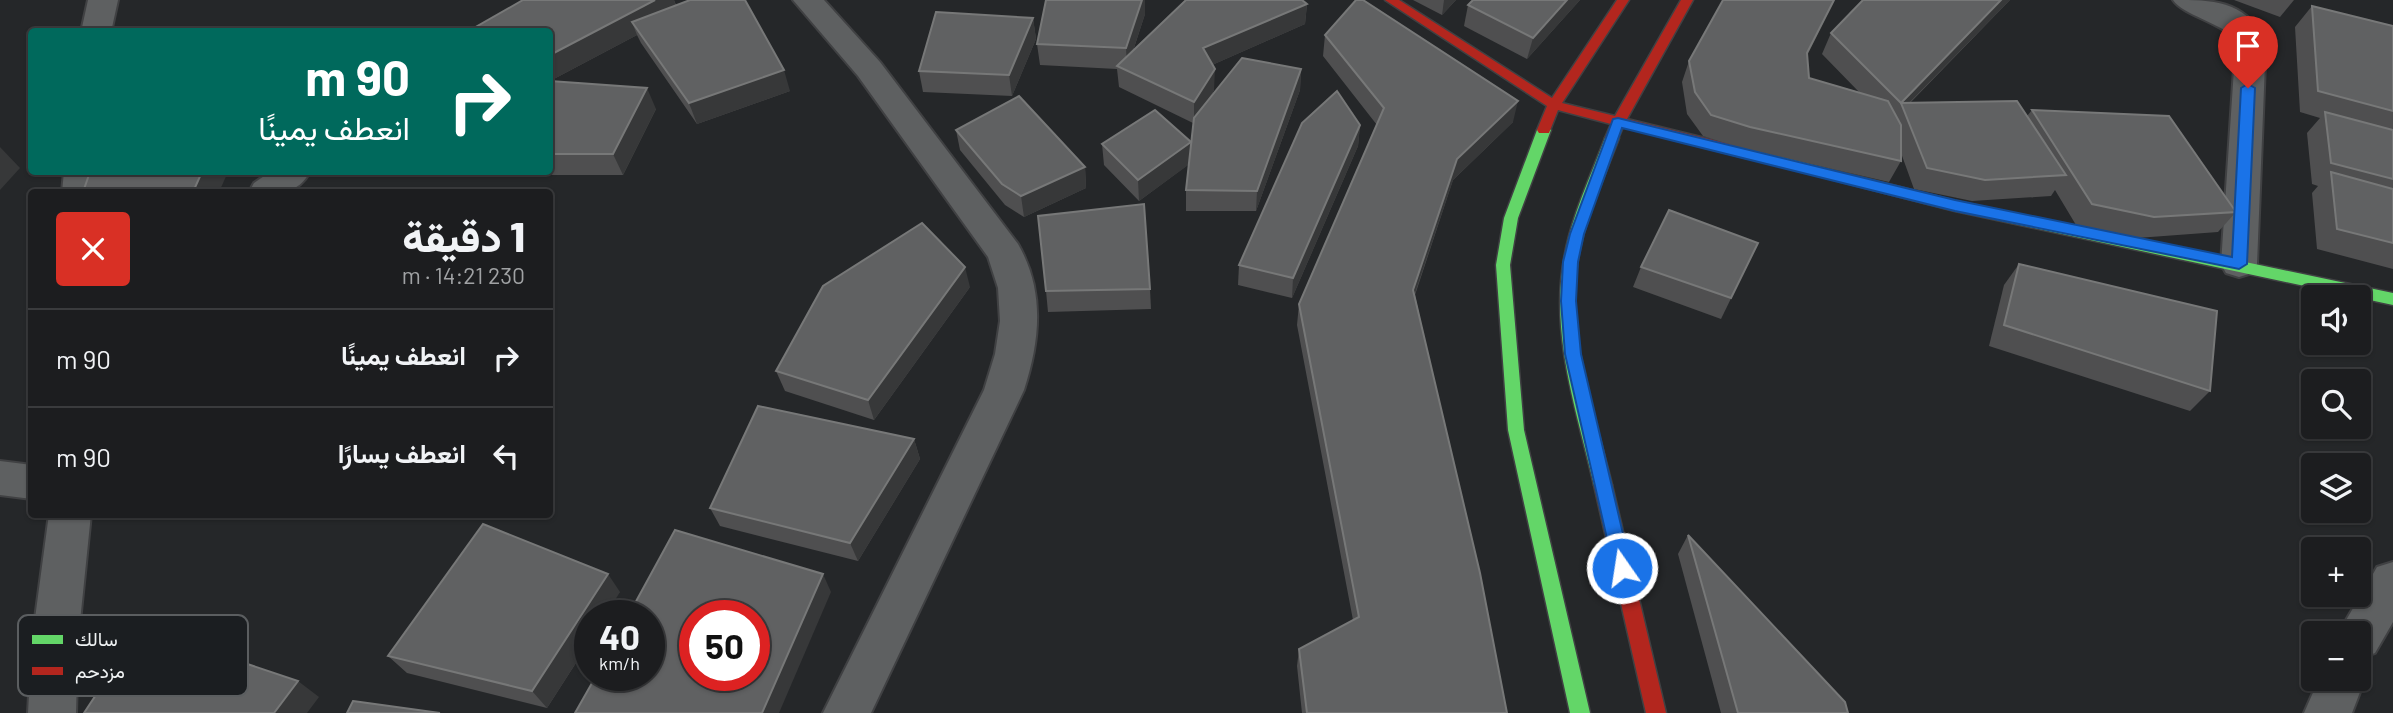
<!DOCTYPE html>
<html lang="ar">
<meta charset="utf-8">
<style>
:root{--surface:#1c1d1f;--page:#252628;--text:#f1f3f6;--muted:#a0a2a4;--line:#3a3b3d}
body{margin:0;font-family:Barlow,Vazirmatn,sans-serif;background:var(--page);color:var(--text);direction:rtl;height:100vh;display:flex;flex-direction:column;font-size:26px;white-space:nowrap}
*{box-sizing:border-box;margin:0}
p{font-size:23px;color:var(--muted)}
.icon{flex:none;width:38px;height:38px;fill:none;stroke:currentColor;stroke-width:2;stroke-linecap:round;stroke-linejoin:round}
.map{position:relative;flex:1;overflow:hidden;direction:ltr}
.panel{position:absolute;left:28px;top:189px;width:525px;height:329px;display:flex;flex-direction:column;background:var(--surface);border-radius:7px;box-shadow:0 2px 5px #0004,0 0 0 2px var(--line);direction:rtl}
.panel>*{flex:none}
.guide{position:absolute;left:28px;top:28px;width:525px;height:147px;border-radius:7px;box-shadow:0 2px 5px #0004,0 0 0 2px var(--line);direction:rtl;background:#00695c;color:#fff;overflow:hidden}
.tools{position:absolute;left:2301px;top:285px;display:grid;gap:14px}
.tools a{display:grid;place-items:center;width:70px;height:70px;border-radius:7px;background:var(--surface);box-shadow:0 2px 5px #0004,0 0 0 2px var(--line);font-size:35px}
.speed{position:absolute;left:574px;top:600px;display:flex;gap:14px;font-size:35px;font-weight:700;text-align:center}
.speed>*{display:grid;place-content:center;width:91px;height:91px;border-radius:50%;background:var(--surface);box-shadow:0 2px 5px #0004,0 0 0 2px var(--line);line-height:1}
.speed small{font-size:18px;font-weight:400}
.speed .limit{border:10px solid #d22;background:#fff;color:#111}
.pin{position:absolute;display:grid;place-items:center;width:60px;height:60px;color:#fff;margin:-72px -30px;border-radius:50% 50% 50% 0;rotate:-45deg;box-shadow:0 0 7px #0007}
.pin .icon{rotate:45deg}
.me{position:absolute;width:77px;margin:-38px;rotate:347deg;stroke-linejoin:round;filter:drop-shadow(0 0 5px #0008)}
.turn{display:flex;align-items:center;gap:24px;height:147px;padding:0 28px;font-size:32px}
.turn .icon{width:91px;height:91px;stroke-width:2.5}
.turn b{display:block;font-size:49px;line-height:60px}
.round{display:grid;place-items:center;flex:none;width:74px;height:74px;border-radius:7px;background:var(--page)}
.headline{display:flex;align-items:center;justify-content:space-between;height:119px;padding:0 28px}
h1{font-size:42px;font-weight:800;line-height:52px}
ul{padding:0;list-style:none}
li{display:flex;align-items:center;gap:21px;height:98px;padding:0 28px;border-top:2px solid var(--line)}
li div{flex:1}
li b{display:block;font-size:26px}
li em{font-style:normal}
.map>svg:first-child{display:block}
.lines{fill:none;stroke-linecap:round;stroke-linejoin:round}
.street-casing{stroke:#404143;stroke-width:4}
.fast-casing{stroke:#404143;stroke-width:3}
.jam-casing{stroke:#404143;stroke-width:3}
.street{fill:#5e6061;fill-rule:evenodd}
.fast{fill:#63d668;fill-rule:evenodd}
.jam{fill:#b3261e;fill-rule:evenodd}
.wall{fill:#4f4f50}
.shaded-wall{fill:#373839}
.building{fill:#606162;stroke:#777878;stroke-width:2;fill-rule:evenodd}
.route{fill:#1a73e8;stroke:#114b97;stroke-width:2}
.key{fill:#1b1e21;stroke:#5b5e60;stroke-width:2}
.key-label{font-size:19px;fill:#eff2f3}
</style>
<div class="map">
<svg width="2393" height="713" viewBox="0 0 2393 713">
<rect width="100%" height="100%" fill="#252729"/>
<g class="lines">
<defs>
<g id="street">
<polygon points="88,0 118,0 111,32 81,32"/>
<path d="M793 0H824L880 62 1018 244C1045 291 1040 340 1024 390L871 713H823L984 390 995 354 1000 321 998 288 988 257 858 76Z"/>
<path d="M2173 0C2214 0 2241 0 2266 38L2257 264 2252 273 2239 277 2226 273 2221 264 2236 39C2219 22 2183 15 2173 0Z"/>
<polygon points="64,172 98,172 96,192 62,192"/>
<path d="M270 172H310C295 198 275 192 249 192L254 183Z"/>
<polygon points="0,461 32,465 32,499 0,495"/>
<polygon points="49,514 91,514 78,641 76,713 28,713 32,641"/>
<polygon points="2393,562 2393,622 2375,653 2359,659 2359,634 2338,634 2377,567"/>
<polygon points="2359,665 2365,679 2352,713 2304,713 2319,679 2359,679"/>
</g>
<g id="fast">
<polygon points="1544,125 1551,130 1518,218 1510,265 1524,430 1590,713 1570,713 1508,430 1496,265 1504,218 1537,130"/>
<path d="M1612 133 1619 138C1604 178 1585 217 1578 259 1566 335 1594 412 1612 485L1609 490 1603 492 1597 490 1594 485C1577 412 1550 335 1564 259 1571 217 1590 178 1605 138Z"/>
<polygon points="1746,148 1955,201 2393,293 2393,305 1955,211 1741,156 1739,153 1741,150"/>
</g>
<g id="jam">
<polygon points="1385,0 1399,0 1552,98 1617,0 1629,0 1562,103 1615,116 1681,0 1693,0 1627,119 1746,148 1753,153 1746,158 1623,127 1617,141 1612,143 1605,138 1611,124 1558,110 1549,133 1539,133 1537,130 1547,106"/>
<polygon points="1603,478 1609,480 1612,485 1666,713 1646,713 1594,485 1597,480"/>
</g>
</defs>
<use href="#street" class="street-casing"/>
<use href="#fast" class="fast-casing"/>
<use href="#jam" class="jam-casing"/>
<use href="#street" class="street"/>
<use href="#fast" class="fast"/>
<use href="#jam" class="jam"/>
</g>
<g class="wall">
<polygon points="674,0 676,5 790,91 697,124 641,43 637,35 550,81 656,109 623,175 459,175 457,172 550,172 550,32 475,32 474,28"/>
<polygon points="1413,0 1456,0 1442,15"/>
<polygon points="1473,0 1580,0 1527,59 1464,26 1468,5"/>
<polygon points="1863,0 2010,0 1910,103 2027,116 2032,110 2236,212 2218,232 2137,238 2076,225 2055,190 2051,196 1972,201 1914,189 1901,153 1901,161 1889,182 1741,148 1703,136 1687,114 1682,82 1689,61 1807,54 1809,78 1859,92 1822,54 1831,33"/>
<polygon points="2234,0 2294,0 2280,17"/>
<polygon points="1307,4 1305,24 1212,65 1214,90 1209,99 1301,69 1300,90 1256,211 1186,211 1186,190 1189,164 1139,201 1104,165 1102,144 1191,142 1193,123 1119,87 1117,69 1040,65 1037,44 1145,14 1133,51"/>
<polygon points="2312,6 2393,26 2393,269 2317,249 2312,193 2318,186 2312,184 2307,133 2320,118 2300,112 2295,27"/>
<polygon points="1033,18 1036,39 1012,96 923,92 919,71"/>
<polygon points="1325,35 1513,122 1453,180 1415,295 1507,713 1302,713 1297,666 1299,649 1353,620 1297,325 1299,304 1377,125 1323,56"/>
<polygon points="1360,125 1358,146 1292,298 1238,285 1239,265"/>
<polygon points="956,130 1085,167 1086,188 1024,217 1005,205 960,150"/>
<polygon points="1758,243 1721,319 1633,287 1641,267"/>
<polygon points="2019,264 2210,391 2190,411 1989,346 2004,285"/>
<polygon points="970,287 874,420 785,391 776,371"/>
<polygon points="1150,289 1151,309 1048,312 1046,291"/>
<polygon points="914,439 920,459 858,561 720,526 710,508"/>
<polygon points="1688,535 1848,713 1721,713 1678,554"/>
<polygon points="620,592 590,616 590,641 547,708 407,673 388,656"/>
</g>
<g class="shaded-wall">
<polygon points="655,0 674,0 678,13 632,22 637,35 550,81 550,55"/>
<polygon points="1142,0 1145,0 1145,14 1127,69 1126,48"/>
<polygon points="1444,0 1456,0 1442,15"/>
<polygon points="1567,0 1580,0 1527,59 1533,38"/>
<polygon points="1834,0 1835,0 1798,74 1807,53"/>
<polygon points="2001,0 2010,0 1903,109 1901,103"/>
<polygon points="1307,4 1305,24 1203,69 1203,48"/>
<polygon points="1033,18 1036,39 1012,96 1009,75"/>
<polygon points="1215,69 1214,90 1194,123 1194,102"/>
<polygon points="1301,69 1300,90 1256,211 1257,191"/>
<polygon points="784,70 790,91 697,124 689,103"/>
<polygon points="647,88 656,109 623,175 613,154"/>
<polygon points="1518,101 1513,122 1453,180 1409,311 1413,290 1457,159"/>
<polygon points="1360,125 1358,146 1292,298 1293,278"/>
<polygon points="1191,142 1191,163 1139,201 1138,180"/>
<polygon points="0,147 20,168 0,190"/>
<polygon points="1085,167 1086,188 1024,217 1021,196"/>
<polygon points="202,172 228,172 219,192 193,192"/>
<polygon points="965,267 970,287 874,420 868,400"/>
<polygon points="914,439 920,459 858,561 850,543"/>
<polygon points="608,574 620,592 605,616 590,616 590,641 547,708 532,691"/>
<polygon points="823,574 831,592 779,713 762,713"/>
<polygon points="298,681 319,697 307,713 274,713"/>
</g>
<g class="building">
<polygon points="523,0 655,0 550,55 550,32 478,32 474,28"/>
<polygon points="690,0 745,0 784,70 689,103 632,22"/>
<polygon points="1046,0 1142,0 1126,48 1037,44"/>
<polygon points="1186,0 1302,0 1307,4 1203,48 1215,69 1194,102 1117,66"/>
<polygon points="1356,0 1363,0 1518,101 1457,159 1413,290 1480,573 1507,713 1307,713 1299,649 1359,617 1299,304 1384,108 1325,35"/>
<polygon points="1473,0 1567,0 1533,38 1468,5"/>
<polygon points="1723,0 1834,0 1807,53 1809,78 1888,101 1901,125 1901,161 1750,127 1711,115 1695,92 1689,61"/>
<polygon points="1863,0 2001,0 1901,103 1831,33"/>
<polygon points="2312,6 2393,26 2393,111 2318,91"/>
<polygon points="936,12 1033,18 1009,75 919,71"/>
<polygon points="1242,58 1301,69 1257,191 1186,190 1194,118"/>
<polygon points="550,81 647,88 613,154 550,154"/>
<polygon points="1337,91 1360,125 1293,278 1239,265 1302,123"/>
<polygon points="1019,96 1085,167 1021,196 1002,184 956,130"/>
<polygon points="2017,101 2066,175 1985,180 1927,168 1901,103"/>
<polygon points="1155,110 1191,142 1138,180 1102,144"/>
<polygon points="2032,110 2169,116 2236,212 2154,217 2092,204"/>
<polygon points="2325,112 2393,130 2393,179 2331,163"/>
<polygon points="90,172 202,172 193,192 83,192"/>
<polygon points="2331,172 2393,189 2393,243 2337,229"/>
<polygon points="1144,204 1150,289 1046,291 1038,216"/>
<polygon points="1669,210 1758,243 1731,298 1641,267"/>
<polygon points="922,223 965,267 868,400 776,371 823,286"/>
<polygon points="2019,264 2217,311 2210,391 2004,325"/>
<polygon points="758,406 914,439 850,543 710,508"/>
<polygon points="483,524 608,574 532,691 388,656"/>
<path d="M675 530 823 574 762 713H575L596 676H649V616H628ZM695 616H754V676H695Z"/>
<polygon points="1688,535 1845,702 1848,713 1738,713"/>
<polygon points="140,628 298,681 274,713 84,713"/>
<polygon points="353,701 440,713 347,713"/>
</g>
<polygon class="route" points="2248,84 2255,88 2247,264 2239,269 1955,211 1622,128 1584,234 1578,262 1576,301 1581,354 1631,568 1628,574 1622,576 1615,574 1565,354 1561,301 1563,262 1570,234 1613,119 1618,118 1955,200 2232,257 2241,88"/>
<rect x="18" y="615" width="230" height="81" rx="10" class="key"/>
<rect x="32" y="635" width="31" height="9" fill="#63d668"/>
<rect x="32" y="667" width="31" height="8" fill="#b3261e"/>
<g class="key-label">
<text x="75" y="646">سالك</text>
<text x="75" y="678">مزدحم</text>
</g>
</svg>
<div class="tools">
<a><svg class="icon" aria-label="sound" viewBox="0 0 24 24"><path d="M4 9h4l5-4v14l-5-4H4zM17 9q2 3 0 6"/></svg></a>
<a><svg class="icon" aria-label="search" viewBox="0 0 24 24"><circle cx="10" cy="10" r="6"/><path d="M15 15l6 6"/></svg></a>
<a><svg class="icon" aria-label="layers" viewBox="0 0 24 24"><path d="M12 4l9 5-9 5-9-5zM3 14l9 5 9-5"/></svg></a>
<a>+</a>
<a>−</a>
</div>
<div class="speed"><div>40<small>km/h</small></div><div class="limit">50</div></div>
<div class="pin" style="left:2248px;top:88px;background:#d93025"><svg class="icon" aria-label="arrive" viewBox="0 0 24 24"><path d="M6 21V4h12l-3 4 3 4H6"/></svg></div>
<svg class="me" style="left:1622px;top:568px" viewBox="-20 -20 40 40"><circle r="17" fill="#1a73e8" stroke="#fff" stroke-width="3"/><path d="M0-11L8 9 0 5-8 9z" fill="#fff"/></svg>
<div class="guide">
<div class="turn"><svg class="icon" aria-label="right" viewBox="0 0 24 24"><path d="M7 20v-9h11M14 6l5 5-5 5"/></svg><div><b>90 m</b>انعطف يمينًا</div></div>
</div>
<section class="panel">
<div class="headline"><div><h1>1 دقيقة</h1><p>230 m · 14:21</p></div><a class="round" style="background:#d93025;color:#fff"><svg class="icon" aria-label="close" viewBox="0 0 24 24"><path d="M6 6l12 12M18 6L6 18"/></svg></a></div>
<ul>
<li><svg class="icon" aria-label="right" viewBox="0 0 24 24"><path d="M7 20v-9h11M14 6l5 5-5 5"/></svg><div><b>انعطف يمينًا</b></div><em>90 m</em></li>
<li><svg class="icon" aria-label="left" viewBox="0 0 24 24"><path d="M17 20v-9H6M10 6l-5 5 5 5"/></svg><div><b>انعطف يسارًا</b></div><em>90 m</em></li>
</ul>
</section>
</div>
